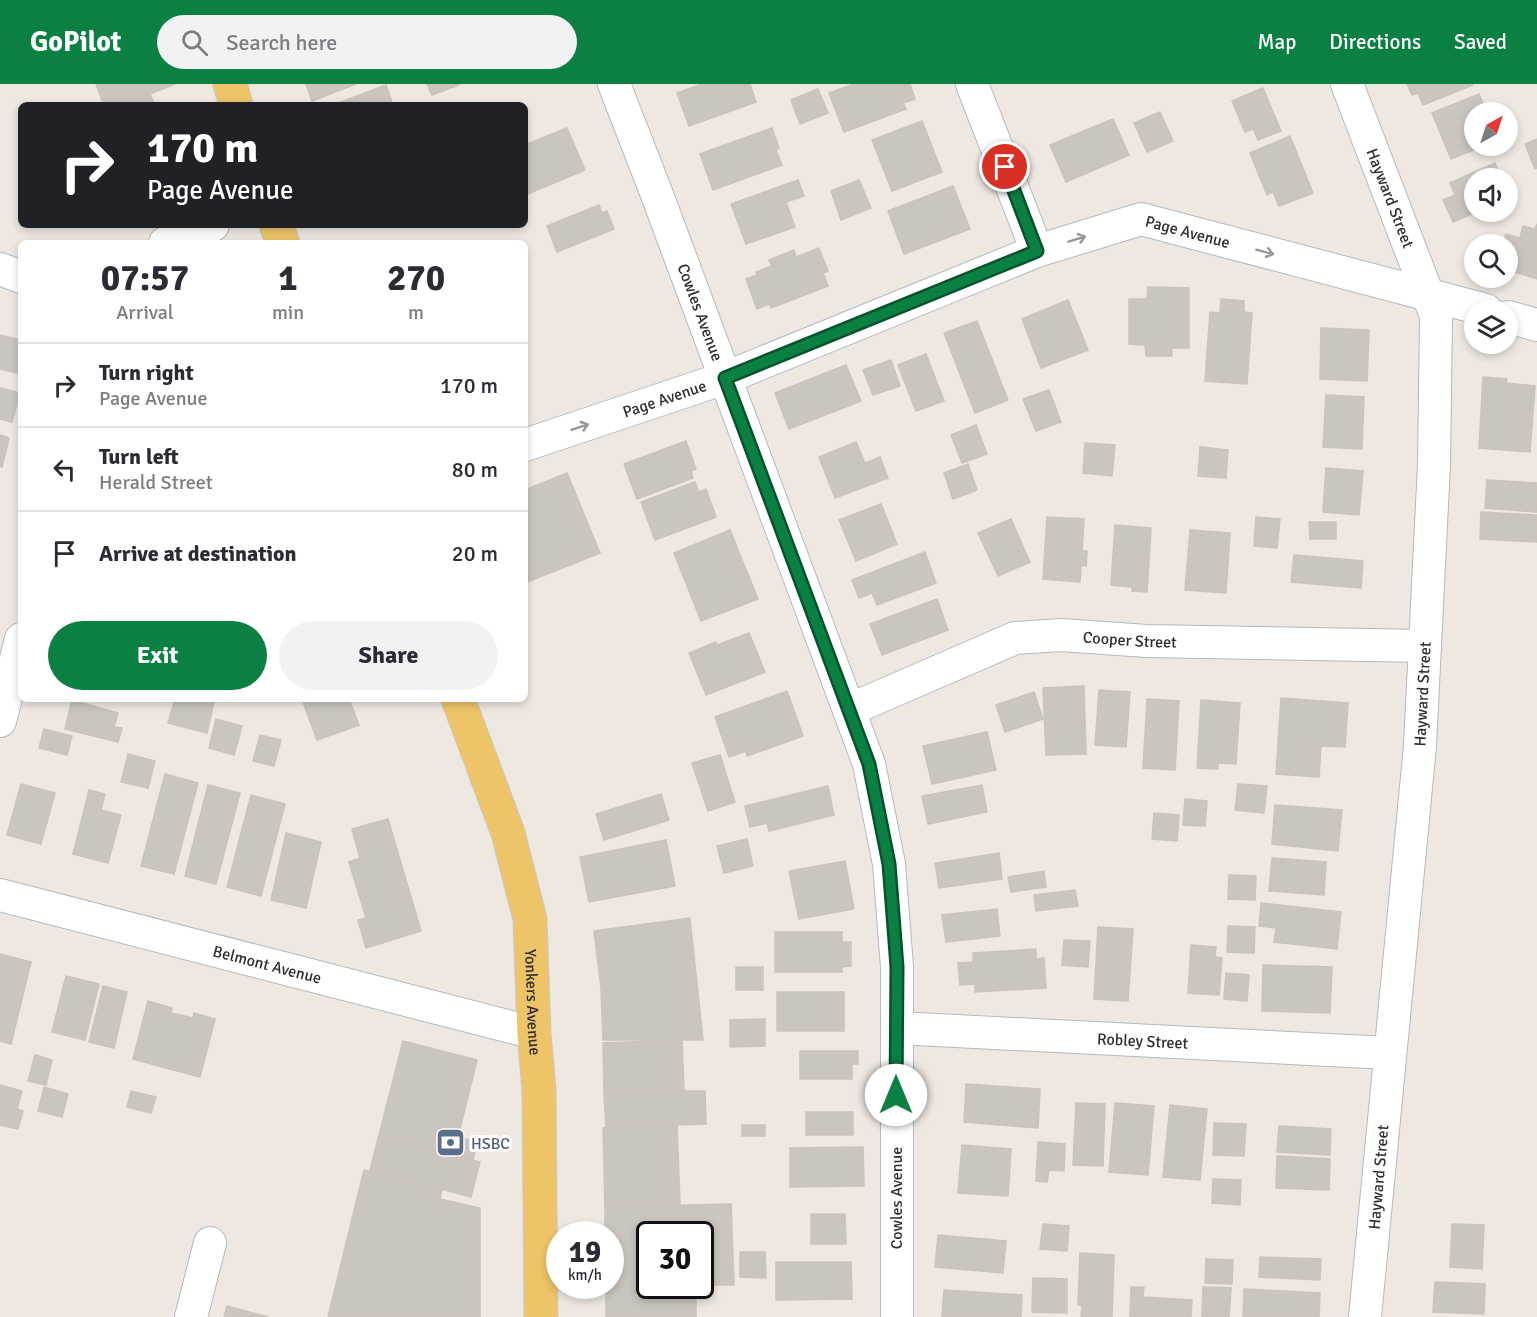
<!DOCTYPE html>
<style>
:root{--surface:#fff;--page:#f2f2f3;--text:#2b2b33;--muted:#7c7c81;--line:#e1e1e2;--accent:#0b8043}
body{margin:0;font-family:Signika,sans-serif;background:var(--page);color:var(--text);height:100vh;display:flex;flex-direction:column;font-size:22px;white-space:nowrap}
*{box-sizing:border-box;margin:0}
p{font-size:20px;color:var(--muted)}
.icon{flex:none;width:33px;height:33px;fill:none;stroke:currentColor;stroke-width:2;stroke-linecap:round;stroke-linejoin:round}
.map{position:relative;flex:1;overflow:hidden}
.sheet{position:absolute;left:18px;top:156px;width:510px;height:462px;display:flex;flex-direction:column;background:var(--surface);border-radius:9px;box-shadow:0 3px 9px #0003}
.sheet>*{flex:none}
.guide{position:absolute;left:18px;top:18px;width:510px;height:126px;border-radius:9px;box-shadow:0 3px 9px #0003;background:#202124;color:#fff;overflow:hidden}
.needle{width:39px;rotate:39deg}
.tools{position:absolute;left:1464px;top:18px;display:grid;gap:12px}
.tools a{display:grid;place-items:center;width:54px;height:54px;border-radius:50%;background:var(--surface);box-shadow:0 3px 9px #0003;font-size:30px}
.speed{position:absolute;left:546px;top:1137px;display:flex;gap:12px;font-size:30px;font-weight:700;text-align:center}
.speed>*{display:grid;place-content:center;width:78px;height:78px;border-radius:50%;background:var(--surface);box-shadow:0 3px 9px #0003;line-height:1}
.speed small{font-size:15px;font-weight:400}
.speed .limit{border:3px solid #111;border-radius:9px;background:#fff;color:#111}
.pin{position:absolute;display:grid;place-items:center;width:51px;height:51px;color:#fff;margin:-26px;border:3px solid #fff;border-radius:50%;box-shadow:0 2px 6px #0007}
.me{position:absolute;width:66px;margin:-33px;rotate:0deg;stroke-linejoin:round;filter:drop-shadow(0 0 4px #0008)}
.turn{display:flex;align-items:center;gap:21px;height:126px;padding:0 30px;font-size:27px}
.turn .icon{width:78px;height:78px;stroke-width:2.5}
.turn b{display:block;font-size:42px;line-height:51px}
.eta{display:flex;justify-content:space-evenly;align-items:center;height:102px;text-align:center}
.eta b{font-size:36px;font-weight:700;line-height:42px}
.button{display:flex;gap:12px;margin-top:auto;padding:12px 30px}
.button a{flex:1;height:69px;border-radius:36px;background:var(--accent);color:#fff;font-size:24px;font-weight:700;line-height:69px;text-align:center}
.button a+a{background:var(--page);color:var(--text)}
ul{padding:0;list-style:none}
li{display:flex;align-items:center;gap:18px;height:84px;padding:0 30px;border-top:2px solid var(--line)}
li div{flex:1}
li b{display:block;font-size:22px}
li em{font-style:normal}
header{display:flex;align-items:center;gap:36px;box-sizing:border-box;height:84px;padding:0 30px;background:var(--accent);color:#fff}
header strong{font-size:28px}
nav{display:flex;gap:33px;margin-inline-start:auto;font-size:21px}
.search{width:420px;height:54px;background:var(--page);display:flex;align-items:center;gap:15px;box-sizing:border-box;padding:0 21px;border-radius:33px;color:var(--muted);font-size:22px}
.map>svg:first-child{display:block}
.building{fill:#cac6bf;stroke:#cac3ba;stroke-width:1.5}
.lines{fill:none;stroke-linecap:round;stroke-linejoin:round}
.minor-casing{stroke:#b4b8c0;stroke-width:34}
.major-casing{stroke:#c9c9c9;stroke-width:35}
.minor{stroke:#fff;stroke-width:32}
.major{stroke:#edc468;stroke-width:33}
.oneway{stroke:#969696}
.route-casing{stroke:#07532c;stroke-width:15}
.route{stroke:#0b8043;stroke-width:10}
.labels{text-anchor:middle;stroke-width:6;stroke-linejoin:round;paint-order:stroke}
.street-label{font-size:16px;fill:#2e2e2e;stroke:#fff}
.service-label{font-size:16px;fill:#4e5e75;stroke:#fff;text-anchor:start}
</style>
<header>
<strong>GoPilot</strong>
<div class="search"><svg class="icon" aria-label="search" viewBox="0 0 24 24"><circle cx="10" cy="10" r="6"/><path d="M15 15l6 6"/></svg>Search here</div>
<nav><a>Map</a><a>Directions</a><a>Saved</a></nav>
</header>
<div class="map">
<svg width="1537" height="1233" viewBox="0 0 1537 1233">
<rect width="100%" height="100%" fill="#eee8e1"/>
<g class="building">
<polygon points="96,0 175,0 150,10 154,19 147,21 104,21"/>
<polygon points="306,0 356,0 312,17"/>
<polygon points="427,0 459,0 459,1 432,11"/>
<polygon points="702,0 750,0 756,18 689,42 677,9"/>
<polygon points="854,0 910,0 915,15 903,19 906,25 844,48 829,9"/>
<polygon points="1407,0 1472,0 1473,1 1423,21 1418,9 1412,11"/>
<polygon points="386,1 393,21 333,21"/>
<polygon points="1263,4 1281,47 1258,56 1253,45 1245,48 1232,17"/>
<polygon points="818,5 828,29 800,40 791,16"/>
<polygon points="1479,10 1487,28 1474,28 1474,62 1483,62 1451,75 1432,29"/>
<polygon points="1160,28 1173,57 1147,68 1134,39"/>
<polygon points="1113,35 1129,71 1066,98 1050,61"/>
<polygon points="922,37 942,88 892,107 872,56"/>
<polygon points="567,44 585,86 525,111 525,61"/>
<polygon points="772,44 779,64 776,66 782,81 713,106 700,70"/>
<polygon points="1290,52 1313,109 1279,122 1273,108 1267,111 1250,69"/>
<polygon points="1537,55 1537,84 1535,85 1525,60"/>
<polygon points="1495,79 1502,94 1474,94 1474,128 1476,128 1453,138 1443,116 1455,111 1450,99"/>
<polygon points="798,96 804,112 786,118 795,143 746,160 731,120"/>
<polygon points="859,96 871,124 841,136 831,107"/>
<polygon points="953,102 970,145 904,170 888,127"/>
<polygon points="599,121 602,129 607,127 614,145 557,168 547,142"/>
<polygon points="1537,140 1537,195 1508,186 1508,160 1503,160 1506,150 1520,154 1523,142 1535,145"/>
<polygon points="819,164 828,187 823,189 828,202 771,224 769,220 757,225 746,195 757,191 756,188 772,182 769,176 794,166 796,173"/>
<polygon points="1148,203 1189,204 1189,264 1172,264 1172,272 1146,272 1145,261 1129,260 1129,215 1147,215"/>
<polygon points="1221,215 1244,217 1244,228 1252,229 1247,300 1205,297 1210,228 1220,229"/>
<polygon points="1068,216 1088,266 1041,284 1022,235"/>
<polygon points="977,237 1008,316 975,329 944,249"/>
<polygon points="1321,244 1369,246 1367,297 1320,295"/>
<polygon points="0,251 21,256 21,290 0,285"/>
<polygon points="926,270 944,317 916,327 898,281"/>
<polygon points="891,276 900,302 873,311 863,286"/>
<polygon points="846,281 861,317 789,345 775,309"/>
<polygon points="1483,293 1507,295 1506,299 1535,302 1530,368 1479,364"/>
<polygon points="0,304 20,309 12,338 0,335"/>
<polygon points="1049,306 1061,338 1036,347 1023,315"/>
<polygon points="1326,311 1364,313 1362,365 1323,363"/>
<polygon points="976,341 987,370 962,379 951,351"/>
<polygon points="0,351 9,354 2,383 0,383"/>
<polygon points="686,357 696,385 691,387 693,394 637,415 624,380"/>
<polygon points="856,358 865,379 880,373 888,394 835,414 819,373"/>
<polygon points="1085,359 1115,361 1112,392 1083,389"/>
<polygon points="1200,363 1228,366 1226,394 1198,392"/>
<polygon points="968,380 977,406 953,415 944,389"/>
<polygon points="1326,384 1363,387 1359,431 1323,428"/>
<polygon points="567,389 600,469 525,499 525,406"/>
<polygon points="1487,396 1537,399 1537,428 1485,424"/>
<polygon points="695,398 699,408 706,405 716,433 655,456 641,418"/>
<polygon points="881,420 897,460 856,477 839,436"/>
<polygon points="1481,428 1537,431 1537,458 1480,455"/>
<polygon points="1047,433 1084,435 1082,467 1087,467 1086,482 1081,481 1080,498 1043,495"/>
<polygon points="1256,433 1280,435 1277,464 1254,462"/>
<polygon points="1011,435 1030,478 998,492 978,449"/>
<polygon points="1309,438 1336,438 1336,455 1310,455"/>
<polygon points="1115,441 1151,444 1147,508 1132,507 1132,503 1111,501"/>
<polygon points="730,446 758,515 701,537 674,469"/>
<polygon points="1190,446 1230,449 1226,509 1185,506"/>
<polygon points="925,468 936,499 877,521 872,509 859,514 852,496"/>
<polygon points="1294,471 1363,477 1361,504 1291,498"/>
<polygon points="937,515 948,546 882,571 870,540"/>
<polygon points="749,549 765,588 706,611 689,569 716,558 717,561"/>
<polygon points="1084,602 1086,670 1046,671 1043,604"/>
<polygon points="1099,606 1130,608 1126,663 1095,661"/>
<polygon points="787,607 803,652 747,672 746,667 729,673 715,633"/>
<polygon points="1034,608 1043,635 1005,648 996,621"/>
<polygon points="1281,614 1348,619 1345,663 1321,662 1319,693 1276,690"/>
<polygon points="175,615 203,615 214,618 207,649 168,639"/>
<polygon points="302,615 349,615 359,641 317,656"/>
<polygon points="1147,615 1179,617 1175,686 1143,684"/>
<polygon points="72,616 118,629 114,643 122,644 118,658 65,645"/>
<polygon points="1201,616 1240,619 1236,680 1218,679 1218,685 1197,684"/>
<polygon points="216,635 242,642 234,671 209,664"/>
<polygon points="44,645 72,652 67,671 39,664"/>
<polygon points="987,648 996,686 932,700 923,662"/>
<polygon points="260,651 281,656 274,682 253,677"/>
<polygon points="128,670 155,677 148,704 121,698"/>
<polygon points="720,671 735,718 708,727 692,679"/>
<polygon points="165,690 198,699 174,790 141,782"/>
<polygon points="21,700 55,709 41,760 7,751"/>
<polygon points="1238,700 1267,702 1264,729 1235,726"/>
<polygon points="208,701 240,709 216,800 185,792"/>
<polygon points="982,701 987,728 928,740 922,712"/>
<polygon points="828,702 834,731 769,747 767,739 750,743 745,722"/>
<polygon points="89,706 105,710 101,726 121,731 108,779 73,770"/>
<polygon points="661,710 669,736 604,756 596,730"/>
<polygon points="251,711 285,720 261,812 227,803"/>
<polygon points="1185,715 1207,717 1205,742 1183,741"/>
<polygon points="1275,721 1342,726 1338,767 1272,760"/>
<polygon points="1154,729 1179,731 1177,757 1152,755"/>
<polygon points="388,735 421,847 366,864 358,836 366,834 349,778 360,774 352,745"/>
<polygon points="286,749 321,758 306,824 271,816"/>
<polygon points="747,755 753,782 724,789 717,762"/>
<polygon points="666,756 675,802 589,818 580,773"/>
<polygon points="999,769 1002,795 939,804 935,779"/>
<polygon points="1272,774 1326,778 1324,811 1269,807"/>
<polygon points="845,777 854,825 799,835 789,787"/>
<polygon points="1044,787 1046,803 1011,808 1008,793"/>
<polygon points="1229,791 1256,792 1255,816 1228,815"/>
<polygon points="1075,806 1078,822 1036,827 1034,811"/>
<polygon points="1261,819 1341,828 1337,865 1274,858 1276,844 1259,842"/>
<polygon points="997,825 1000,852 946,858 942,831"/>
<polygon points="690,834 703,956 603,956 601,904 594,847"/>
<polygon points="1228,842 1255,843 1254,869 1227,868"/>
<polygon points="1098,843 1133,845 1128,917 1094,915"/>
<polygon points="775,848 842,848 842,858 851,858 851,882 842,883 842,888 775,888"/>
<polygon points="1064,856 1090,857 1088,883 1062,881"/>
<polygon points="1191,861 1216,863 1215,873 1222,874 1219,911 1188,909"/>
<polygon points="1036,865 1036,875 1044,874 1046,904 975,908 975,900 960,901 958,879 973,878 973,869"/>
<polygon points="0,870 31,878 11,960 0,957"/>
<polygon points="1263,881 1332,883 1330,929 1262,927"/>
<rect x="736" y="883" width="27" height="23"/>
<polygon points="1226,889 1249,891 1247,917 1224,915"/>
<polygon points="66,892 99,900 85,956 52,948"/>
<polygon points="103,902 127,908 114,964 89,958"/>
<rect x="777" y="908" width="67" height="39"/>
<polygon points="148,917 172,924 171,929 180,931 166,984 133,975"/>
<polygon points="194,929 215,935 200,993 166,984 180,931 193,934"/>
<polygon points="765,935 765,962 730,963 730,936"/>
<polygon points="682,956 684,1007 604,1010 603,959"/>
<polygon points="403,957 477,976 458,1053 477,1058 473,1076 379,1051"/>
<polygon points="800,967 858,967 858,980 852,980 852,995 800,995"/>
<polygon points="35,971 52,976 46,1001 28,997"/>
<polygon points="966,1000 1040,1005 1038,1044 964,1038"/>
<polygon points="0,1001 22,1007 17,1025 23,1027 18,1045 0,1041"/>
<polygon points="44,1003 68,1010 62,1033 38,1027"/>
<polygon points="131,1007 156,1013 151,1029 127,1023"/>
<polygon points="684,1007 705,1007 706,1040 606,1043 604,1010"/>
<polygon points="1076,1019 1105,1020 1103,1082 1073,1081"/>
<polygon points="1115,1019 1154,1022 1148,1091 1109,1088"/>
<polygon points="1170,1021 1207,1025 1200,1096 1163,1093"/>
<rect x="806" y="1028" width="47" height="23"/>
<polygon points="1214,1039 1246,1040 1244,1072 1213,1071"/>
<polygon points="677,1041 680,1121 605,1123 603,1044"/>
<rect x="742" y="1041" width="23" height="11"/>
<polygon points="1279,1042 1331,1045 1330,1071 1277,1068"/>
<polygon points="379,1051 480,1078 471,1113 370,1086"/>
<polygon points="1038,1058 1065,1060 1064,1087 1049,1086 1047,1098 1036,1097"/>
<polygon points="962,1061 1011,1065 1008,1112 958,1109"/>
<polygon points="863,1063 864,1102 790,1103 790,1064"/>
<polygon points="1277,1072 1330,1075 1329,1106 1276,1104"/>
<polygon points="364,1086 442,1105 440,1115 480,1124 480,1233 328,1233"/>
<polygon points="1213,1095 1241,1096 1240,1121 1212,1119"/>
<polygon points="731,1120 734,1201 700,1201 700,1150 650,1150 650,1202 690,1202 607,1203 607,1202 610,1202 610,1150 605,1150 605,1123"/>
<polygon points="811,1130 845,1130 846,1160 811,1160"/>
<polygon points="1043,1140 1069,1142 1067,1167 1040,1165"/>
<polygon points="1452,1140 1484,1141 1482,1185 1450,1183"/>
<polygon points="938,1151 1006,1157 1003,1189 935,1183"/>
<polygon points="740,1168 765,1168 766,1194 740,1193"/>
<polygon points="1080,1169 1114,1171 1112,1233 1081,1233 1082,1221 1078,1221"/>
<polygon points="1260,1173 1321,1175 1320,1196 1259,1193"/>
<polygon points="1206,1175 1233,1176 1232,1200 1205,1199"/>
<polygon points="776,1178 851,1178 852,1215 776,1216"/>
<polygon points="1033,1194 1067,1195 1067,1229 1032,1228"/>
<polygon points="1435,1198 1485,1200 1484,1230 1433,1228"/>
<polygon points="663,1202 696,1202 696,1233 606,1233 606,1204 635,1203 636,1213 663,1213"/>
<polygon points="1131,1203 1144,1203 1143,1213 1192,1216 1191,1233 1130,1233"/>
<polygon points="1203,1203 1231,1204 1229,1233 1202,1233"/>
<polygon points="1244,1205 1320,1209 1319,1233 1243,1233"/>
<polygon points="944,1206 1022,1211 1021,1233 942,1233"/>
<polygon points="227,1222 268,1233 224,1233"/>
</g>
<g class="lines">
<defs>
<g id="minor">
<path id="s1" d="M614 0 656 108 869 680 889 780 897 883V1233"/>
<polyline points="972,0 1037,167"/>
<path id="s2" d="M1347 0 1436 232 1434 381 1420 662 1365 1233"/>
<polyline points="165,159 213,141"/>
<polyline points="0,185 21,193"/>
<polyline points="1508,233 1537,241"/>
<path id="s3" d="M525 361 725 294 1037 167 1141 135 1486 226"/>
<path id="s4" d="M849 626 1015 554 1061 551 1147 557 1425 562"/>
<polyline points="0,637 21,555"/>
<path id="s5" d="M0 811 534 949"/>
<path id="s6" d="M897 944 1389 969"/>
<polyline points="191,1233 210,1159"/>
</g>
<g id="major">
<polyline points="230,0 236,21"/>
<polyline points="276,141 283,159"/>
<path id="s7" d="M458 615 508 749 530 835 534 949 539 1006 541 1233"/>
</g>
</defs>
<use href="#minor" class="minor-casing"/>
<use href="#major" class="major-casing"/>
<use href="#minor" class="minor"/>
<use href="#major" class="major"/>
</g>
<defs><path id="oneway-shaft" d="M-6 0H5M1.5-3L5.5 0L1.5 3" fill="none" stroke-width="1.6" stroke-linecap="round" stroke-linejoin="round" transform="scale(1.5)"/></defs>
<g class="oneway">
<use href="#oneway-shaft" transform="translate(1077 155) rotate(-17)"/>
<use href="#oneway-shaft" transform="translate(1265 168) rotate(15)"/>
<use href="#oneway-shaft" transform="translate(580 343) rotate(-19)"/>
</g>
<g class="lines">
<defs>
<polyline id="route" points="896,1011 897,883 889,780 869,680 725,294 1037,167 1005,83"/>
</defs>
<use href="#route" class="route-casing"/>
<use href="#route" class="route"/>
</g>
<defs>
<symbol id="bank-square" viewBox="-11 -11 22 22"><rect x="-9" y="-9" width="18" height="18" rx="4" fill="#5c6f8a" stroke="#fff"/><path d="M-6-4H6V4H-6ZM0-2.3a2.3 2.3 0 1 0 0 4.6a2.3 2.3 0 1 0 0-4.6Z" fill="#fff"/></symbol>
</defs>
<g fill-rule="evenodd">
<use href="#bank-square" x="434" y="1042" width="33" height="33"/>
</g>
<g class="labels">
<g class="street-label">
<text dy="6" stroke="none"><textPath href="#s2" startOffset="122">Hayward Street</textPath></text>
<text dy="6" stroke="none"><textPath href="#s3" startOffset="705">Page Avenue</textPath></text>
<text dy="6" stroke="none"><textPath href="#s1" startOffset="244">Cowles Avenue</textPath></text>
<text dy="6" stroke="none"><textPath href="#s3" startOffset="147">Page Avenue</textPath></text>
<text dy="6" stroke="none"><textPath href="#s4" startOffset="296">Cooper Street</textPath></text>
<text transform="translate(1422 610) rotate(-87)" y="6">Hayward Street</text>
<text dy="6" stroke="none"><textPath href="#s5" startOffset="276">Belmont Avenue</textPath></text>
<text dy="6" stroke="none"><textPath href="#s7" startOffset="315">Yonkers Avenue</textPath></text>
<text dy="6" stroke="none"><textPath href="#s6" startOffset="246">Robley Street</textPath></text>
<text transform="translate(1378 1093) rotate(-85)" y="6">Hayward Street</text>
<text transform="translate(896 1114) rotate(-90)" y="6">Cowles Avenue</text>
</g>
<g class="service-label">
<text x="471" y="1065">HSBC</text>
</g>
</g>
</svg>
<div class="tools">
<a><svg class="needle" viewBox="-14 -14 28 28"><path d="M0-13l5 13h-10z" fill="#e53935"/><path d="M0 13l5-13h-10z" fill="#7c7c81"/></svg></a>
<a><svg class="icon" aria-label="sound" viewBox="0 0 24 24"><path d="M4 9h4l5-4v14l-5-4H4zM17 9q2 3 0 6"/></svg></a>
<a><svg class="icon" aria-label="search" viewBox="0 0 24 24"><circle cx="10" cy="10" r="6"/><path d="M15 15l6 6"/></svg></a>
<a><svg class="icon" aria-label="layers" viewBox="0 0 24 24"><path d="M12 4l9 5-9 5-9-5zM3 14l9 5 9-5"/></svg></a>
</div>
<div class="speed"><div>19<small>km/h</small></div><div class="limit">30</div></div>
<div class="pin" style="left:1005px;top:83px;background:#d93025"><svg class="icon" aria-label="arrive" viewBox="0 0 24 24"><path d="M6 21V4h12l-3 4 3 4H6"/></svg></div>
<svg class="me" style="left:896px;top:1011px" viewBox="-20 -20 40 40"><circle r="19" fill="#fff"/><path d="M0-13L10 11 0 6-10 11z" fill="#0b8043"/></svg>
<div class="guide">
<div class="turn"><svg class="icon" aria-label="right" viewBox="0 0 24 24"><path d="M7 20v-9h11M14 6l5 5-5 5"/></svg><div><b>170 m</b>Page Avenue</div></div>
</div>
<section class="sheet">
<div class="eta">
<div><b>07:57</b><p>Arrival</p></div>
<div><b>1</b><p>min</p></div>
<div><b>270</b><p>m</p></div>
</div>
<ul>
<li><svg class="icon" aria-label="right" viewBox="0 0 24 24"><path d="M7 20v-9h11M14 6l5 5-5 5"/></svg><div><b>Turn right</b><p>Page Avenue</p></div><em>170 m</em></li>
<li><svg class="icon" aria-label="left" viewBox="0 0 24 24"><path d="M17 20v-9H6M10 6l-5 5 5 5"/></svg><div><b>Turn left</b><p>Herald Street</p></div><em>80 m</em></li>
<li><svg class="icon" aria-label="arrive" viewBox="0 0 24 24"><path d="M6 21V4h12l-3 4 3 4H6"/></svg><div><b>Arrive at destination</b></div><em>20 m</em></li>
</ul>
<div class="button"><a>Exit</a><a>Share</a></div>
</section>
</div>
